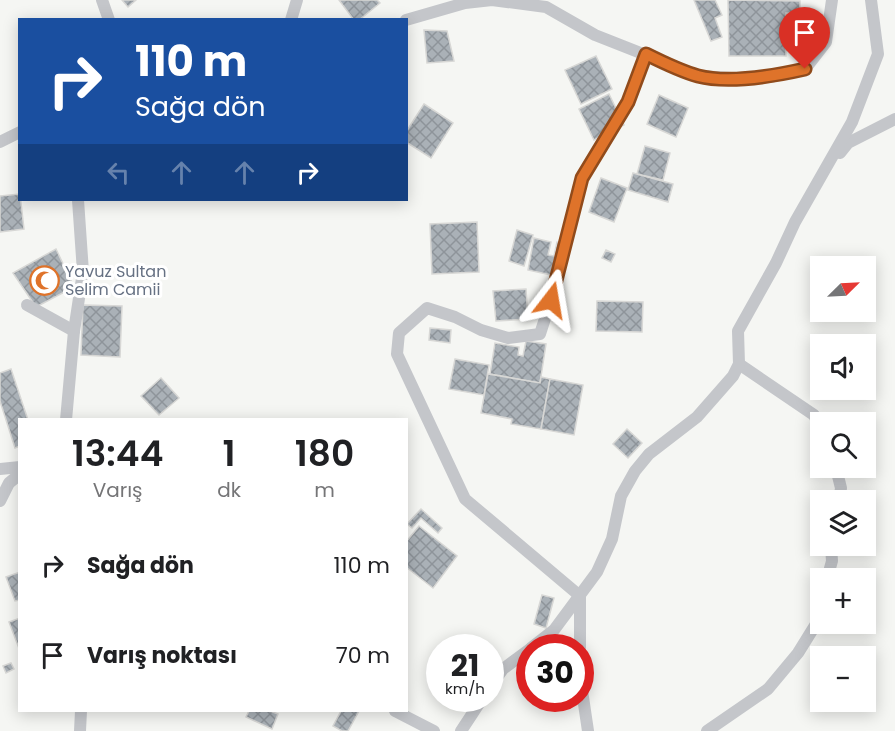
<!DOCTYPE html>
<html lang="tr">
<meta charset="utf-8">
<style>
:root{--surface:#fff;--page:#f2f2f2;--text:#202124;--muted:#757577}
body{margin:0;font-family:Poppins,sans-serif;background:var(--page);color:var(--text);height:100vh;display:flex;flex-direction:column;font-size:22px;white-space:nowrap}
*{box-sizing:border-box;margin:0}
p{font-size:20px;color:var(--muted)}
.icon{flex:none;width:33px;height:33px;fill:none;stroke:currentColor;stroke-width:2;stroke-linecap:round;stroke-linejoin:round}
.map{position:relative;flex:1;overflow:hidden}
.side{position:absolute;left:18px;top:418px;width:390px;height:294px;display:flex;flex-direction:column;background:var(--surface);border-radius:0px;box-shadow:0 3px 15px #0003}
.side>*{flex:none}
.hud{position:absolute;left:18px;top:18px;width:390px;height:183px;border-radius:0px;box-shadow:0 3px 15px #0003;background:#1a4fa0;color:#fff;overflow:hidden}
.needle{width:39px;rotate:66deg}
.tools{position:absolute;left:810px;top:256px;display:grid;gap:12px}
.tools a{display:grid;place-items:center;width:66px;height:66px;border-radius:0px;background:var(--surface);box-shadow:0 3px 15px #0003;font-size:30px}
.speed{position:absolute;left:426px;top:634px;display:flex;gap:12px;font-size:30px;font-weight:700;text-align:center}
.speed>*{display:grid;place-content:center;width:78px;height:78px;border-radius:50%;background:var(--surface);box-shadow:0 3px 15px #0003;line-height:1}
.speed small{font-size:15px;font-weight:400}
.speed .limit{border:9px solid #d22;background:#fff;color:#111}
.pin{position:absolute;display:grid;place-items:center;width:51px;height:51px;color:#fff;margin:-62px -26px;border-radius:50% 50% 50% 0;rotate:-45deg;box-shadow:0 0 6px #0007}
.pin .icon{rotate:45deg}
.me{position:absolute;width:66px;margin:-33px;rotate:14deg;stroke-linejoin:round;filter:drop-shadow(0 0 4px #0008)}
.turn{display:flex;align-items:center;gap:21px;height:126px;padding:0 18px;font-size:27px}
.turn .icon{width:78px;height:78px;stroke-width:2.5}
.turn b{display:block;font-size:42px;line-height:51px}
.lanes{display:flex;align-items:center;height:57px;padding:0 18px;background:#0003;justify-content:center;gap:30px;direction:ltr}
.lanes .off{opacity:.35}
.eta{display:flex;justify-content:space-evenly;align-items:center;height:102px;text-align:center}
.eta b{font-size:36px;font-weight:600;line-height:42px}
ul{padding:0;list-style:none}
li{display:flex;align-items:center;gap:18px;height:90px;padding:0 18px}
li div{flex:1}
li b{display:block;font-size:22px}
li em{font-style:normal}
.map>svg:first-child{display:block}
.building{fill:url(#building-cross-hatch);stroke:#d7d7d5;stroke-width:1.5}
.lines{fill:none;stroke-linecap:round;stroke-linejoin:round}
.street{stroke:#c4c6ca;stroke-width:12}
.route-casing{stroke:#914b1b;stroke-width:15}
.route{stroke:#df732a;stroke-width:10}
.labels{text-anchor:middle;stroke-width:6;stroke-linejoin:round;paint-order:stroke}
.poi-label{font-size:16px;fill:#667183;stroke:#fff;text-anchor:start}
</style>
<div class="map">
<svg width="895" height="731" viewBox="0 0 895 731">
<defs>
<pattern id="building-cross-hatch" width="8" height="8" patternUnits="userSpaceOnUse" patternTransform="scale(1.5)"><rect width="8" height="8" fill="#aab1b7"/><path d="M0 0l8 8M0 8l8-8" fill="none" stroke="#8e949a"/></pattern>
</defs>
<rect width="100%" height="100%" fill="#f5f6f3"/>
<g class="building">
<polygon points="122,0 136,0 128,7"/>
<polygon points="339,0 377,0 380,3 359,20 354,20"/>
<polygon points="694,0 715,0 722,15 715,18 722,37 711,41"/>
<polygon points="728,0 800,1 800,13 786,13 786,56 729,56"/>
<polygon points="424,30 447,31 454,61 427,63"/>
<polygon points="596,56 612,89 581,104 565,70"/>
<polygon points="609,94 624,125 594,140 579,109"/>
<polygon points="659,95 688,108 676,137 647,124"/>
<polygon points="424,104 453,123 431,158 406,142 406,132"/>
<polygon points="645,146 670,153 663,180 637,174"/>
<polygon points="633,173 673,184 668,202 628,190"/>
<polygon points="601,178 627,188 614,222 589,212"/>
<polygon points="20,194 24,229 0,232 0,196"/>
<polygon points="477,222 479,272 432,274 430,224"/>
<polygon points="517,230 533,235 524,266 509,261"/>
<polygon points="534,238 551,242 548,255 554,256 557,242 563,243 556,276 528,270"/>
<polygon points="56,249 74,287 36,307 13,273"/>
<polygon points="606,250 615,254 611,262 602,258"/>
<polygon points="526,289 528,319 496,321 493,291"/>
<polygon points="597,301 643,302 642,332 596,331"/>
<polygon points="83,305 122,306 120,357 81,355"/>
<polygon points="430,328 451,330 450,343 429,340"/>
<polygon points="526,341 546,344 540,383 490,374 495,343 519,347 518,355 523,356"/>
<polygon points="455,359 489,365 484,395 449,389"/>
<polygon points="11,369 28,420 20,420 20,446 15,448 0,401 0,373"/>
<polygon points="488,374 540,383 541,377 550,379 541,429 511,424 512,419 481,413"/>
<polygon points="161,378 179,398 159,415 141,396"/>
<polygon points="550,379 583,385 574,435 541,429"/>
<polygon points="627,429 642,443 628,458 613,444"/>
<polygon points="421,509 442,528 438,533 421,518 412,528 407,524"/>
<polygon points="419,526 457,556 433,588 406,567 406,542"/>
<polygon points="20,572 20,600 15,601 6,577"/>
<polygon points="542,595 554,598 546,628 534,624"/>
<polygon points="20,618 20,651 9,622"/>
<polygon points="11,663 14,669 6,673 3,666"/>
<polygon points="249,711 270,711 278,714 272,729 246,717"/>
<polygon points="341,711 359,711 348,731 342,731 333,726"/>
</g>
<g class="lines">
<g class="street">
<polyline points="102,0 109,20"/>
<polyline points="291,20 297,0"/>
<polyline points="406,20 465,3 492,0 546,7 595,35 699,76 731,78 771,77 805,69 826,42 832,0"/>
<polyline points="0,142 20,132"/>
<polyline points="840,153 848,143 895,119"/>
<polyline points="27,305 74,331"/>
<polyline points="739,364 814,415 820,429"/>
<polyline points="66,420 74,331 83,272 78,200"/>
<polyline points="836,468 841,488 839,501"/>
<polyline points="0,469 20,467"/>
<polyline points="0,501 9,483 20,474"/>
<polyline points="827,579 832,561 831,546"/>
<polyline points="531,648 554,630 597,572 612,539 621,496 635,471 649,454 697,417 733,376 739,364 738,331 776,263 795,222 852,122 878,54 871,0"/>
<polyline points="580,648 580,596 465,499 397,354 399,333 427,308 455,317 481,330 508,338 540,334 551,300 582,179 629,102 646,54"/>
<polyline points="580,677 588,731"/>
<polyline points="490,687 503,669 530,649"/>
<polyline points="395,711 434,731"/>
<polyline points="80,731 81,711"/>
<polyline points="461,731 482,699"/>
<polyline points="707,731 768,689 798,653 816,624 820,605"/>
</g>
</g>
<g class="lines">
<defs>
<path id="route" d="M551 300 582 178 628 102 646 54C662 62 680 71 698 76 729 84 774 76 805 69"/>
</defs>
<use href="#route" class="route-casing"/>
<use href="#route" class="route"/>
</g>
<defs>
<symbol id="mosque-ring" viewBox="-11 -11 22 22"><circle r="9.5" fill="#fff" stroke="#df732a" stroke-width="1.5"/><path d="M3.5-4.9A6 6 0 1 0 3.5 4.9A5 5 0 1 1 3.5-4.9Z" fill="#df732a"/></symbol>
</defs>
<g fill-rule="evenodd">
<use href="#mosque-ring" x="28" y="264" width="33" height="33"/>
</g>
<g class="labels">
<g class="poi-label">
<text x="65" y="277">Yavuz Sultan<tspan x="65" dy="18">Selim Camii</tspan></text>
</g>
</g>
</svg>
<div class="tools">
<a><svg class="needle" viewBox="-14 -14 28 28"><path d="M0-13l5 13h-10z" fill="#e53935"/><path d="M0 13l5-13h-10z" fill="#757577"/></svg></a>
<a><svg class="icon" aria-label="sound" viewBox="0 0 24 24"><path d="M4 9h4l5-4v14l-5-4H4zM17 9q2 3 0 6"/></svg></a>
<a><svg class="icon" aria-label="search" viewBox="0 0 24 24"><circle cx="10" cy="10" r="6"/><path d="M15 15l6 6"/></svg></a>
<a><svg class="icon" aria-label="layers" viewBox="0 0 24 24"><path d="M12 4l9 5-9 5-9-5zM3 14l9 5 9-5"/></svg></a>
<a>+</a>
<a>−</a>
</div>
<div class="speed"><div>21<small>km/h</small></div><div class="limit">30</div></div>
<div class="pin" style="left:805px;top:69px;background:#d93025"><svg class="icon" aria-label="arrive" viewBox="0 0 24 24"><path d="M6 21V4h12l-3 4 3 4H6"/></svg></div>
<svg class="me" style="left:551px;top:300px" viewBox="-20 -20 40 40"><path d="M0-17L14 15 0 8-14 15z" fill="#df732a" stroke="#fff" stroke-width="4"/></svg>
<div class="hud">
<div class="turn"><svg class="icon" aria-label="right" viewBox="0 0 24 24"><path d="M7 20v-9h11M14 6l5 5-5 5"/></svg><div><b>110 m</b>Sağa dön</div></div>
<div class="lanes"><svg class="icon off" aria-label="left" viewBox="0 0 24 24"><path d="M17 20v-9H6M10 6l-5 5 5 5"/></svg><svg class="icon off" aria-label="ahead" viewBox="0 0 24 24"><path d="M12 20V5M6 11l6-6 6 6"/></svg><svg class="icon off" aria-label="ahead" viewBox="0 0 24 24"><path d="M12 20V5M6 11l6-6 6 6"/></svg><svg class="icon" aria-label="right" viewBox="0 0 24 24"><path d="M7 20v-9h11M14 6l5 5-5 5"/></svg></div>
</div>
<section class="side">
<div class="eta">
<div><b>13:44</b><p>Varış</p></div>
<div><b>1</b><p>dk</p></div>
<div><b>180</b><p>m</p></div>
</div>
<ul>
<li><svg class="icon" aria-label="right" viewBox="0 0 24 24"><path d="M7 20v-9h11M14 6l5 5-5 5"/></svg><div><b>Sağa dön</b></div><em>110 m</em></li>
<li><svg class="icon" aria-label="arrive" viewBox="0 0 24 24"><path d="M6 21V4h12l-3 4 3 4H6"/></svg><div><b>Varış noktası</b></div><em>70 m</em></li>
</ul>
</section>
</div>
